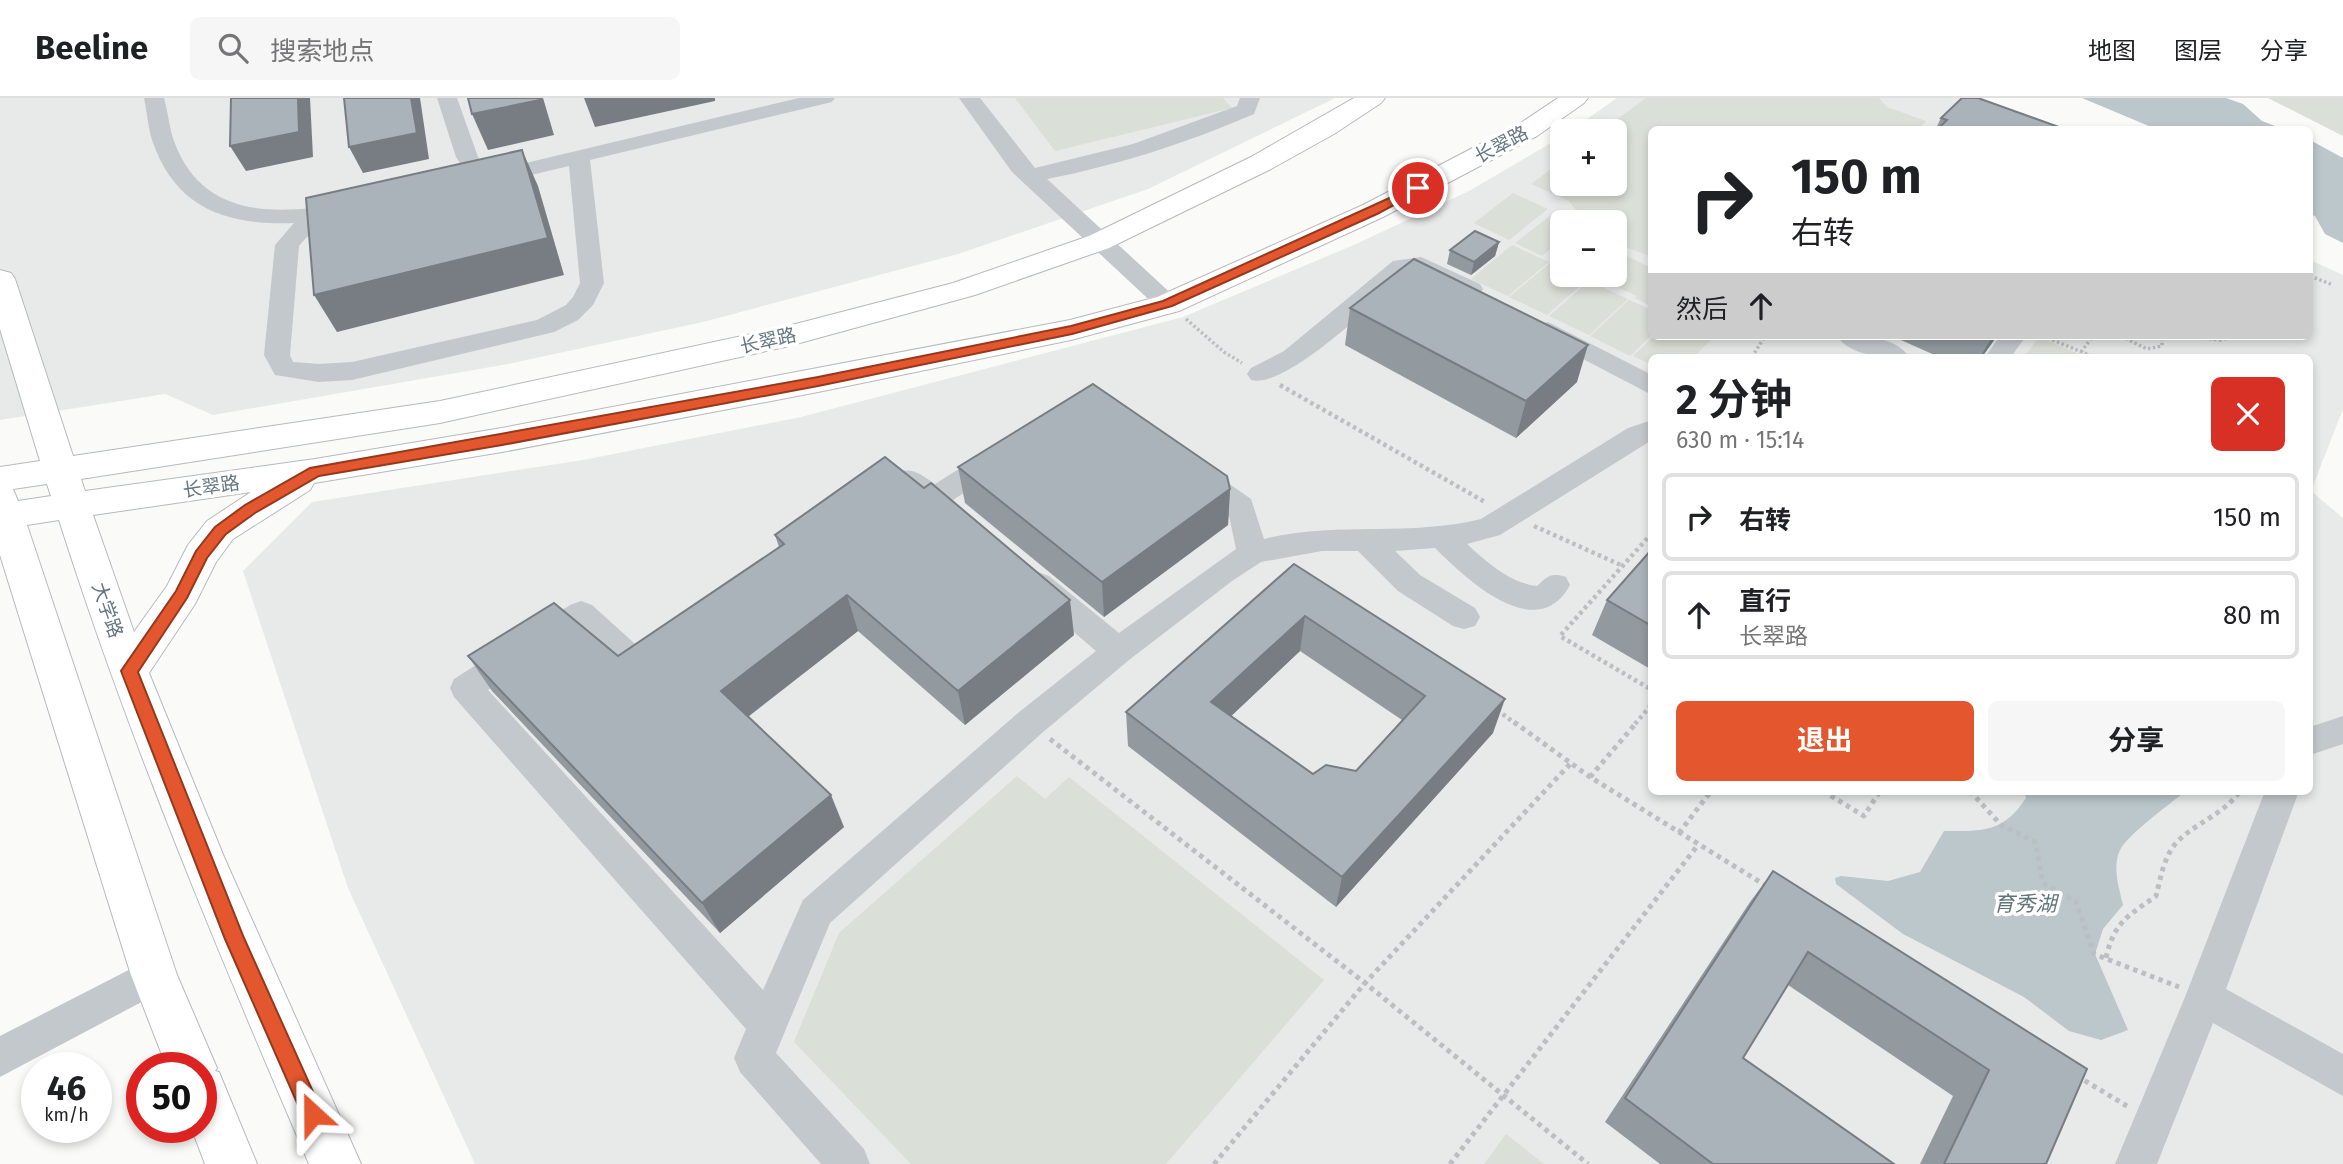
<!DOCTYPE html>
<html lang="zh">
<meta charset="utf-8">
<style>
:root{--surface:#fff;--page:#f6f6f6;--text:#202124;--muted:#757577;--line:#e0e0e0;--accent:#e4572e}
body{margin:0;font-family:"Fira Sans","Noto Sans SC",sans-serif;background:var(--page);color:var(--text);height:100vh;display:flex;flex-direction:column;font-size:26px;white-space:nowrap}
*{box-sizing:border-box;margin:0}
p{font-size:23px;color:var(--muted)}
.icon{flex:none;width:38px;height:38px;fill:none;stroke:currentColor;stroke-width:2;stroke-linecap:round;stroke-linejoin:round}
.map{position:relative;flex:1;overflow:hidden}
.sheet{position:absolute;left:1648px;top:256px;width:665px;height:441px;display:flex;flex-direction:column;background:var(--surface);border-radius:10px;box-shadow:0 4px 10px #0003}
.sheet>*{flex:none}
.banner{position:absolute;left:1648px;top:28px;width:665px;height:214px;border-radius:10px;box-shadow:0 4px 10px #0003;background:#fff;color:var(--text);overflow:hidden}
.controls{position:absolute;left:1550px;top:21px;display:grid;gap:14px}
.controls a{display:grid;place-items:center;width:77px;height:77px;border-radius:10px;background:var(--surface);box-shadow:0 4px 10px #0003;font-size:35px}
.speed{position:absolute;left:21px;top:954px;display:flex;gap:14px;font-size:35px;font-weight:700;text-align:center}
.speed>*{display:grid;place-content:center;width:91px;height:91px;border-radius:50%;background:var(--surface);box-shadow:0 4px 10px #0003;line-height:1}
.speed small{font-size:18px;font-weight:400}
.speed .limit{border:10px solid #d22;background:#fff;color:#111}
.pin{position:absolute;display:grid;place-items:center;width:60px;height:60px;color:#fff;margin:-30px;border:4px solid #fff;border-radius:50%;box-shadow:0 2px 7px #0007}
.me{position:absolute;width:77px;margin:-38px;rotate:336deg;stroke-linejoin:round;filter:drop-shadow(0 0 5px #0008)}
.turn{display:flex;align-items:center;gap:24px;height:147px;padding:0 28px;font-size:32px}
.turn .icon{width:91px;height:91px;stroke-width:2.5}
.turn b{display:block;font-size:49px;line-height:60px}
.then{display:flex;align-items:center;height:66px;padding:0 28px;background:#0003;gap:14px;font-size:26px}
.round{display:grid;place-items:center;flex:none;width:74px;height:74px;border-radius:10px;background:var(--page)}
.headline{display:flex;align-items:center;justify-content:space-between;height:119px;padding:0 28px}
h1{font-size:42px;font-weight:700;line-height:52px}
.cta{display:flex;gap:14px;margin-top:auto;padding:14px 28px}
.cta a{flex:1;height:80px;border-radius:10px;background:var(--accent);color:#fff;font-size:28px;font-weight:700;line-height:80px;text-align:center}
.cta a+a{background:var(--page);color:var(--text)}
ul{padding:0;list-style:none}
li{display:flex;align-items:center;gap:21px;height:88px;margin:0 14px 10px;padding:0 14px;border:4px solid var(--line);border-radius:10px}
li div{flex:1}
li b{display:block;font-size:26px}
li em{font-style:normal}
header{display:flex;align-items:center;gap:42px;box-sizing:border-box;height:98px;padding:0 35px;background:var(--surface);border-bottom:2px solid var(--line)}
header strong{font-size:33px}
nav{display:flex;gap:38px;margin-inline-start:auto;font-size:24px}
.search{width:490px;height:63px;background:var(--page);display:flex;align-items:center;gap:18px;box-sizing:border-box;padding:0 24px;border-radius:10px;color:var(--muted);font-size:26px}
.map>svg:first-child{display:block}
.built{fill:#e8e9e9;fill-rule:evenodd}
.green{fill:#dadfd7}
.water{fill:#bbc7cb}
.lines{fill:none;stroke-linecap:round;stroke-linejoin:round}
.major-casing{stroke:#b5babe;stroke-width:2}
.path-far2{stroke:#bbbfc2;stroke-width:3.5;stroke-dasharray:2.5 2.5;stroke-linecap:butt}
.path-far1{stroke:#bbbfc2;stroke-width:4.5;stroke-dasharray:3.5 3.5;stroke-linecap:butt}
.path{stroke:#bbbfc2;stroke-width:5;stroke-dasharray:4.5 4.5;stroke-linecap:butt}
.minor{fill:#c3c8cc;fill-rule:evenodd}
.major{fill:#fff;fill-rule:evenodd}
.wall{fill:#929a9f;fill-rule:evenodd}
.shaded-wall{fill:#777d82}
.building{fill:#aab3b9;stroke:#777d82;stroke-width:2;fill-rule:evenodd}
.route{fill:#e4572e;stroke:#94391e;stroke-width:2}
.labels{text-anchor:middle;stroke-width:7;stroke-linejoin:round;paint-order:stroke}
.street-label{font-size:19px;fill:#657683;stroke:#fff}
.water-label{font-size:21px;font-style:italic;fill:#60757c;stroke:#fff}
</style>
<header>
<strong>Beeline</strong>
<div class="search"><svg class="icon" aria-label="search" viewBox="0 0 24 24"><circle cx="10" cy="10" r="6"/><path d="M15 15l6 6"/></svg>搜索地点</div>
<nav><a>地图</a><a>图层</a><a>分享</a></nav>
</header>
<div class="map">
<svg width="2343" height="1066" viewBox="0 0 2343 1066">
<rect width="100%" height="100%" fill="#fafaf8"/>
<g class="built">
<polygon points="0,0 1335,0 1148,91 958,156 703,224 508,266 213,317 165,296 0,322"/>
<path d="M1617 0H1964L2029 31 1652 32V238H2310V162L2343 177V311L2311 393 2343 420V1066H475L348 790 243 473 312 404 583 362 801 319 1183 219 1356 146 1469 93 1563 38V86H1615V33H1570ZM1563 124H1615V177H1563ZM1652 259H2310V693H1652Z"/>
</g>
<g class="green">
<polygon points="1015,0 1223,0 1232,10 1055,53"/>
<polygon points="1646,0 1879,0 1887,9 1926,23 1917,32 1652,32 1652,159 1615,145 1615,124 1585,124 1569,103 1531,86 1563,62 1563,86 1615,86 1615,33 1601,33"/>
<polygon points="2268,0 2343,0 2343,38"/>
<polygon points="1513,95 1548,111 1509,142 1474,125"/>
<polygon points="1551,117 1567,124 1563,124 1563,141 1542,158 1515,145"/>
<polygon points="1512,147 1549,164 1508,198 1471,181"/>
<polygon points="1615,153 1652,170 1652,209 1635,200 1637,198 1592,177 1615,177"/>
<polygon points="1550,165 1563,171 1563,177 1575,177 1587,182 1547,217 1509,199"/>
<polygon points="1589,183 1628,201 1589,237 1549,218"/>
<polygon points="1629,202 1652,212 1652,237 1630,258 1590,238"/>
<polygon points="1654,238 1709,238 1713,240 1694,259 1652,259 1652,267 1633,258"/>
<polygon points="2039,239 2086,259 2024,259"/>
<polygon points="1017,678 1045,701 1069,679 1324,882 1166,1066 911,1066 794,944 839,835"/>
<polygon points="1506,1036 1544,1066 1484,1066"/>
</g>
<g class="water">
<polygon points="2082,0 2226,0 2243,6 2262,23 2283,31 2156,31"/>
<polygon points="2310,42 2343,60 2343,145 2325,136 2315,118 2310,116"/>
<path d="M2024 693H2186C2171 705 2127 737 2120 752 2112 769 2119 790 2123 807L2103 831 2095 856 2128 932 2101 942 2069 933 2024 899 1903 836 1836 786 1835 780 1841 778 1888 783 1920 774 1944 733C1983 733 2003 735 2026 700Z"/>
</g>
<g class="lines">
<defs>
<path id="major" d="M1354 0H1385L1381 5 1334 36 1271 71 1109 150 975 197 785 249 440 325 81 381 85 393 315 361 502 330 1070 222 1157 199 1363 107 1519 26 1558 0H1588L1584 5 1537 38 1383 119 1179 213 1071 242 818 294 502 354 314 385 310 392 233 441 216 464 195 506 149 575 224 759 361 1066H309C218 854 129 642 59 422L27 427 177 877 217 970 215 973 219 974 257 1066H205L191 1029H201V970H167L131 877 0 457V369L40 363 0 231V172L11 175 15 181 73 358 440 303 784 229 953 185 1089 138 1251 59ZM47 386 51 398 18 403 13 391ZM251 394 207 423 188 447 167 488 134 534 93 417Z"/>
</defs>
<use href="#major" class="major-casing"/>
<g class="path-far2">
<polyline points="2310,178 2333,187"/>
<polyline points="1186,221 1224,254 1242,265"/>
<polyline points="2043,238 2094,259"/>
<polyline points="2121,238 2147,251 2162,248 2162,238"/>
<polyline points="2184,238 2221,242 2233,238"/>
<polyline points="2081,254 2093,238"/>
<polyline points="1752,259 1765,238"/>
</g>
<g class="path-far1">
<polyline points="1280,287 1485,404"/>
<polyline points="1534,428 1623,468"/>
<polyline points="1652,435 1560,538 1652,592"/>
<polyline points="1497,612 1516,626"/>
<polyline points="1635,626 1652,606"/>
</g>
<g class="path">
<polyline points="1514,624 1590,679 1768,789"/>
<polyline points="1050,641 1365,885 1588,1066"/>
<polyline points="1590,679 1637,624"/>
<polyline points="1823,693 1864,718 1880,693"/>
<polyline points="1970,693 2001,727 2035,744 2043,785 2076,804 2094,856 2179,889"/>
<polyline points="1679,735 1711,693"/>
<path d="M2106 860C2114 824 2128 818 2156 798 2161 779 2164 756 2179 742 2198 724 2225 715 2240 693"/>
<polyline points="2077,978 2127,1008"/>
<polyline points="1214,1066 1365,885 1571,665"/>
<polyline points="1450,1066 1698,747"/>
</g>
<g class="minor">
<path d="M144 0H164C168 14 169 29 174 43 203 123 280 117 350 104L358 106 362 111 358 116C333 122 316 127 299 148L290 257 293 264 319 266 352 264 537 222 566 207 573 199 580 185 569 68 489 87 474 86 456 59 437 0H457L478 59 488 74 799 0H835L832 4 590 62 604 185 593 207 578 222 554 234 352 282 319 284 275 277 264 257 275 147 294 125C227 127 176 112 152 42 148 29 147 14 144 0Z"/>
<path d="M959 0H980L1035 70 1133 46 1237 8 1240 0H1260L1254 16C1187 45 1118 67 1047 81L1177 201 1180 206 1177 211 1168 214 1159 211 1012 74Z"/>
<path d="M1421 159 1480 186 1483 191 1480 196 1471 199 1417 174 1409 175C1380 199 1286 292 1251 282L1247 276 1251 270 1284 253 1393 163Z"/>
<polygon points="1548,224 1652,277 1652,297 1539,238 1535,232 1539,226"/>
<path d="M1837 238C1860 238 1895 237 1909 259 1886 259 1852 260 1837 238Z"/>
<polygon points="2000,238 2026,238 2011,259 1985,259"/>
<path d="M1652 322V342L1500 437 1467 446C1487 464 1509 485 1537 488 1547 479 1550 474 1566 479L1570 487C1537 548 1466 481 1435 450L1395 453 1420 477 1475 510 1480 519 1475 528 1464 531 1453 528 1398 493 1358 453H1322L1261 464 1232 483 1129 562 1042 635 830 825 776 955 864 1051 870 1066H821L740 974 734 960 746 931 454 599 450 590 454 581 570 507 581 503 592 507 644 554 656 549 667 553 672 562C645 614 603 555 579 532L488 592 763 892 803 802 1018 615 1096 553 1027 494 1023 486 1027 478 1038 474 1049 478 1119 535 1236 451 1228 413 1185 383 1181 376 1185 369 1195 366 1205 369 1251 401 1264 441C1335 423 1409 439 1481 421L1628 330Z"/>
<path d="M996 351 1006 354 1010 361 1006 368 945 407C927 413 902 397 893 381L897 374C913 369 922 377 935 386L986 354Z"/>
<polygon points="2343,618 2343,646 2310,657 2310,629"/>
<polygon points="2265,693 2299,693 2226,891 2343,956 2343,998 2213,925 2157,1066 2115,1066 2185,899"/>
<polygon points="154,859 168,864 173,877 168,890 0,979 0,938"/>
</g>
<use href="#major" class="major"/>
</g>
<g class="wall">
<polygon points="1941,20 2067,32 1935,32"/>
<polygon points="1499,144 1495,158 1471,177 1447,166 1450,152"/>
<polygon points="1350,210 1577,284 1516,340 1345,247"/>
<polygon points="1892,238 1997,238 1982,259 1939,259"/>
<polygon points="958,369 1230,391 1228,427 1104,519 965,405"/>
<polygon points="775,437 1074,537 965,627 858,533 748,619 844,729 720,835 492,593 468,558 618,558 779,449"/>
<polygon points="1652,451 1652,572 1592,537 1607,502"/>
<path d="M1294 466 1493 635 1336 809 1128 648 1126 614ZM1300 553 1402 622 1356 673 1313 676 1231 618Z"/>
<polygon points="1773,773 2087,971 2046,1066 1920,1066 1953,998 1788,887 1743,960 1894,1066 1660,1066 1605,1024 1750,804"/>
</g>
<g class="shaded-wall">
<polygon points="298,0 310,0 313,59 246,73 230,48"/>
<polygon points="411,0 420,0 429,61 363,75 349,49"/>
<polygon points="539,0 543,0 554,37 488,52 472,16"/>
<polygon points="584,0 715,0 715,3 595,29"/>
<polygon points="522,52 538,88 564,177 337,234 314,197"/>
<polygon points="1499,144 1495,158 1471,177 1474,164"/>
<polygon points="1993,238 1997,238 1982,259 1980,259"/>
<polygon points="1588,247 1577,284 1516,340 1526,303"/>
<polygon points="1230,391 1228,427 1104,519 1102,484"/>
<polygon points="847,497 858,533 737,627 721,593"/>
<polygon points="1070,502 1074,537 965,627 958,593"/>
<polygon points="1305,518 1300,553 1210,638 1211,604"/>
<polygon points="1505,601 1493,635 1336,809 1342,779"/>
<polygon points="831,697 844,729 720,835 702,805"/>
</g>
<g class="building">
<polygon points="231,0 298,0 299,34 230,48"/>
<polygon points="344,0 411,0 417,35 349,49"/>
<polygon points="468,0 539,0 540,2 472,16"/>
<polygon points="1962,0 1978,0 2067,32 1937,32 1947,22 1941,20"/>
<polygon points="522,52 548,140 314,197 306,100"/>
<polygon points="1475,133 1499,144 1474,164 1450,152"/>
<polygon points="1414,161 1588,247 1526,303 1350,210"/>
<polygon points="1093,286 1227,378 1230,391 1102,484 958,369"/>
<polygon points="885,359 924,390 931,385 1070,502 958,593 847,497 721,593 831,697 702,805 468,558 554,505 618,558 784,446 775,437"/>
<polygon points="1652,451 1652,528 1607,502"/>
<path d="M1294 466 1505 601 1342 779 1126 614ZM1305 518 1425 598 1356 673 1326 667 1313 676 1211 604Z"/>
<polygon points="1773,773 2087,971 2046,1066 1944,1066 1989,972 1808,854 1743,960 1894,1066 1713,1066 1625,1000"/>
</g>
<polygon class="route" points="1418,87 1423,90 1422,92 1377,116 1172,208 1072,236 818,288 502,347 319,378 255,415 226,436 207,460 187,500 138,574 244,840 323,1016 320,1023 313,1026 305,1023 225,841 121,573 176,493 196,453 215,429 245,407 310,370 818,279 1071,228 1163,203"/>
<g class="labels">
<g class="street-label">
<text transform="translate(1501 46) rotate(-28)" y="7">长翠路</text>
<text transform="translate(768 242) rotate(-13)" y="7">长翠路</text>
<text transform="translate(211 388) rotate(-8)" y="7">长翠路</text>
<text transform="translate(108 512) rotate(71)" y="7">大学路</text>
</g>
<g class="water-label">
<text x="2025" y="813">育秀湖</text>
</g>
</g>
</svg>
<div class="controls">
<a>+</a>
<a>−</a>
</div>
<div class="speed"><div>46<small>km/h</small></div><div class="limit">50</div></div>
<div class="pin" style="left:1418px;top:90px;background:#d93025"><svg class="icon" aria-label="arrive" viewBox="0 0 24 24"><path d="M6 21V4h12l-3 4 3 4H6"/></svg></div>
<svg class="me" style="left:313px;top:1016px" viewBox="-20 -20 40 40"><path d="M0-17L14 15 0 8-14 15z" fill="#e4572e" stroke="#fff" stroke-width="4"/></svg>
<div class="banner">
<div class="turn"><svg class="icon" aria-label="right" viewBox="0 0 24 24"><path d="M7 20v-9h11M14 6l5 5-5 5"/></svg><div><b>150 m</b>右转</div></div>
<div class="then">然后<svg class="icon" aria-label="ahead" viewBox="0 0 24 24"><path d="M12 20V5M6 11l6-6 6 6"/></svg></div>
</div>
<section class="sheet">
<div class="headline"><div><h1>2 分钟</h1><p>630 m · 15:14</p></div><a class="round" style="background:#d93025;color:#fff"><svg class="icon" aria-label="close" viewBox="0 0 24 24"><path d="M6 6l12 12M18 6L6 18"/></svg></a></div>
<ul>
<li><svg class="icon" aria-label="right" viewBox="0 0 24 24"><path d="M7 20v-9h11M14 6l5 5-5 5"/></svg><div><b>右转</b></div><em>150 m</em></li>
<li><svg class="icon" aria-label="ahead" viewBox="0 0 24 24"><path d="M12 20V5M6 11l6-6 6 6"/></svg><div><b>直行</b><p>长翠路</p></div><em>80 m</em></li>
</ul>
<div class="cta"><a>退出</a><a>分享</a></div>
</section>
</div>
